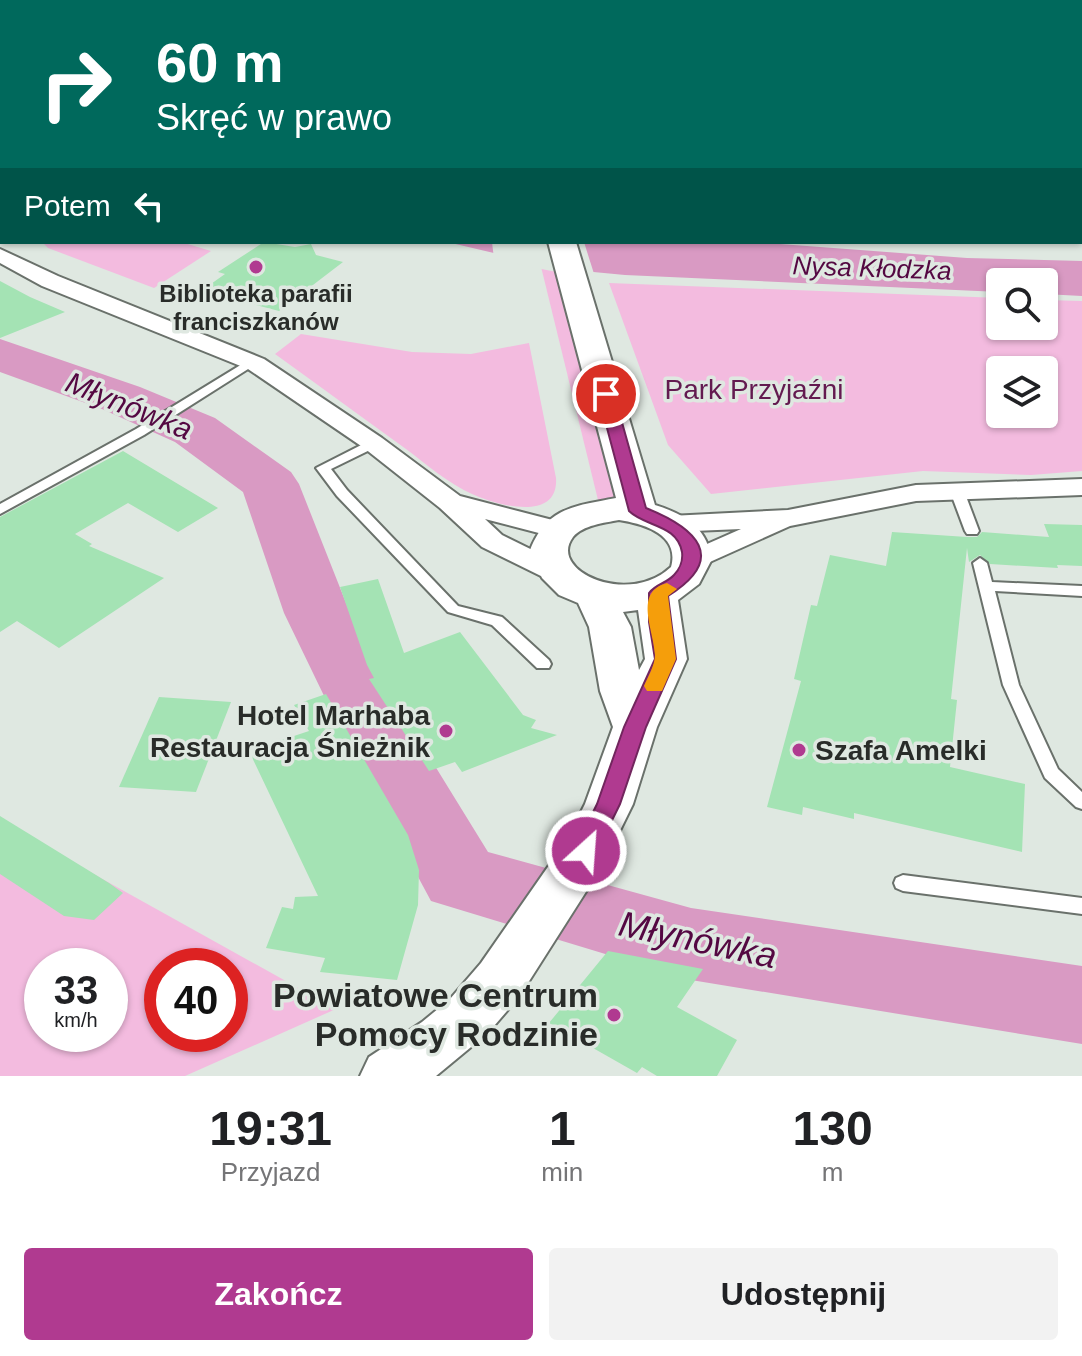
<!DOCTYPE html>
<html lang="pl">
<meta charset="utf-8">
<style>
:root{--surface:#fff;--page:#f2f2f2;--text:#202124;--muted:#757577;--accent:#b03a90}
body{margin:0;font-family:Arial,sans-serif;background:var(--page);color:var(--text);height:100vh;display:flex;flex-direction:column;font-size:30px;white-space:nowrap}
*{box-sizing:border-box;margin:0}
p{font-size:26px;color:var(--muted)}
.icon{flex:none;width:44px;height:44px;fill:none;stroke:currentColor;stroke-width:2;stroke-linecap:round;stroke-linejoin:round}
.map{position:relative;height:1076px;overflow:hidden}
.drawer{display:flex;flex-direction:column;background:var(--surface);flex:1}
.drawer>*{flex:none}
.hud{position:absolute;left:0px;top:0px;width:1082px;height:244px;box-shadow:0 2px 6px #0004;background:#00695c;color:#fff;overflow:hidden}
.fabs{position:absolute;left:986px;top:268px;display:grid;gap:16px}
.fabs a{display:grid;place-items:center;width:72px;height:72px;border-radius:8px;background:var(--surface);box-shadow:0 2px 6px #0004;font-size:40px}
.speed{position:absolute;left:24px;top:948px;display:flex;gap:16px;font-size:40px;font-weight:700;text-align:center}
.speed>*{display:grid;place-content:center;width:104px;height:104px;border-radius:50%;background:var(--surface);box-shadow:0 2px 6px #0004;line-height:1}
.speed small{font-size:20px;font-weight:400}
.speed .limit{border:12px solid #d22;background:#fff;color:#111}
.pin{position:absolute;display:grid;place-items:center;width:68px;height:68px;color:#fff;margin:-34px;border:4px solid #fff;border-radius:50%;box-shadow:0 2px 8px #0007}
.me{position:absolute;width:88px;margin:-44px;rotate:26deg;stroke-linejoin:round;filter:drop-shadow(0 0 6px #0008)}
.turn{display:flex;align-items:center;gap:28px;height:168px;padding:0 24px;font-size:36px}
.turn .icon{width:104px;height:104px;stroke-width:2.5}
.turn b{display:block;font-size:56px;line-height:68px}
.then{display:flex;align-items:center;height:76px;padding:0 24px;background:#0003;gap:16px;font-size:30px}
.eta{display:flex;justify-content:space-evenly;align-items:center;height:136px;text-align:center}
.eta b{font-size:48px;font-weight:800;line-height:56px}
.action{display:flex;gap:16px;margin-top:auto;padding:16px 24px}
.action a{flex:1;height:92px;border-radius:8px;background:var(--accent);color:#fff;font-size:32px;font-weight:800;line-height:92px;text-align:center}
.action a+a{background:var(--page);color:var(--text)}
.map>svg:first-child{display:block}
.green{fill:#f3bbdf;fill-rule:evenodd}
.water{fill:#d99ac3}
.pier{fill:#dfe8e1}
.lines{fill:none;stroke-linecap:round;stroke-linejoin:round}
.river{fill:#d99ac3;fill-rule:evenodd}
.building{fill:#a4e3b4}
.lane-casing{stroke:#6a716b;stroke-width:4}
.street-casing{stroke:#6a716b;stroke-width:4}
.secondary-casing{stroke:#6a716b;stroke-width:4}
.lane{fill:#fff;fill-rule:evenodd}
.street{fill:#fff;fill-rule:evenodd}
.secondary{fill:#fff;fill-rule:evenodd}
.rail-casing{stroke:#787e79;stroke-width:5}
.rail{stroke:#dfe8e1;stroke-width:3;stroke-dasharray:10;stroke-linecap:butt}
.route{fill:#b03a90;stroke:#72265e;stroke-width:2}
.slow{fill:#f59e0b}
.poi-dot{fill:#b03a90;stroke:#dfe8e1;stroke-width:3}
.labels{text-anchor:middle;stroke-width:7;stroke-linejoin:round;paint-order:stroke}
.far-poi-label{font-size:24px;font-weight:bold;fill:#292c29;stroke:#dfe8e1}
.far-water-label{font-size:26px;font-style:italic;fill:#540842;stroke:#dfe8e1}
.park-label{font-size:28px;fill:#631a50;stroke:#dfe8e1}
.poi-label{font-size:28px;font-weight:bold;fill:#292c29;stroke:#dfe8e1;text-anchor:end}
.water-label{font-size:30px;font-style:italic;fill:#540842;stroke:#dfe8e1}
.near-poi-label{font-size:34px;font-weight:bold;fill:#292c29;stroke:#dfe8e1;text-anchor:end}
.near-water-label{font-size:36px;font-style:italic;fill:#540842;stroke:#dfe8e1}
</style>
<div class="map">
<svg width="1082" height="1076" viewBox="0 0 1082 1076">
<rect width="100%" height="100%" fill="#dfe8e1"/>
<g class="green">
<polygon points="42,242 181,242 211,251 154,288 48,248"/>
<polygon points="535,242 548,242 616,500 598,500"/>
<path d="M609 283 1000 298V326H1044V300L1082 301V471L1031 475 923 471 711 494 668 445ZM1044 370V414H1000V370Z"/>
<path d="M301 334 412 352 471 354 529 343 556 478C559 523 496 505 472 494 449 484 426 464 406 449 362 417 319 386 275 354Z"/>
<path d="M0 822 336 1009 185 1076H0ZM42 966H110V1034H42ZM162 966H230V1034H162Z"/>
</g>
<polygon class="water" points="447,242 780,244 967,258 1082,261 1082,296 1044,294 1044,282 1000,282 1000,292 625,275 562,269"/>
<polygon class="pier" points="492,242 584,242 595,277 561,273 494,259"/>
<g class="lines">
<polygon class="river" points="0,339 140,387 215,418 291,472 299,484 350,613 387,685 384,691 390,693 488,852 691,908 1082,966 1082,1044 691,980 431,901 329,711 333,704 327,702 284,613 243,492 175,442 102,409 0,372"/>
</g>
<g class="building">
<polygon points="264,242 295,247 311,244 316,255 343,262 279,311 201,291 225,274 218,272"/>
<polygon points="0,281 30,297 65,312 0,338"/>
<polygon points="123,451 218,508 178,532 128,503 75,534 92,544 89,546 164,578 59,648 17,621 0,632 0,517"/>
<polygon points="1044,524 1082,525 1082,566 1057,565 1058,568 990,564 980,555 969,562 967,548 951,699 957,700 950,767 1025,784 1022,852 854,813 854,819 803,807 802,815 767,807 801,681 794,679 811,605 817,606 830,555 886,566 892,532 967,537 977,537 982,532 1049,537"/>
<polygon points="378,579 404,653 460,632 523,715 536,720 531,728 557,735 462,772 455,762 429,771 369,679 374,678 367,665 340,587"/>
<polygon points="326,694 408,835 419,870 418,905 397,980 320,972 325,958 266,948 282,907 293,909 295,897 318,896 249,751 309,731 294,705"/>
<polygon points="159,697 231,702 196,792 119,787"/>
<polygon points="0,816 109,883 123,893 94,920 64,916 0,874"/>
<polygon points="608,951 703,969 677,1007 737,1040 717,1076 657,1076 642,1067 637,1073 549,1023"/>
</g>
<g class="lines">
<defs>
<g id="lane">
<rect x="0" y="141" width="2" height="6"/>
<polygon points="252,358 256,360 256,364 144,435 0,514 0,504 136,429"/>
<polygon points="373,439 378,440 379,443 378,446 331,469 347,490 458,606 502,617 549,660 551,664 549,668 537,668 492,625 448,612 337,496 316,468"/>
<polygon points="957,487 964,491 979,531 977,534 967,534 965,531 950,491"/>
<polygon points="980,558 987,563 992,582 1082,586 1082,596 995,591 1019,685 1058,769 1082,792 1082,809 1076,807 1045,778 1003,685 973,563"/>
<polygon points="903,875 1082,898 1082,914 903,891 896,888 894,883 896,878"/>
</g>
<g id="street">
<polygon points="86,0 102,0 85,2"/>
<rect x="0" y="57" width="2" height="10"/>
<polygon points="1080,65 1082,66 1082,76 1080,75"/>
<polygon points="2,190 2,203 0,204 0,191"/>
<polygon points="0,249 58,276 264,359 382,438 460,496 568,524 572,530 568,536 558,538 485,519 502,535 565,566 569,572 565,578 555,581 545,578 482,547 440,508 364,448 248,369 42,286 0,263"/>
<polygon points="1082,479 1082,495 916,501 790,526 692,570 682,567 678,561 682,555 741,529 670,532 660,530 656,524 660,518 670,516 788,510 916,485"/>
</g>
<g id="secondary">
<polygon points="481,0 513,0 514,2 482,2"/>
<path d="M548 242H576L655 505C684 514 709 528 711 561L699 584 678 600 687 659 657 727 633 804 603 865 519 997 488 1033 436 1076H360L369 1057 422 1022 450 999 481 963 568 838 585 804 613 727 600 691 589 627 578 603 559 595 542 578 530 550C547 507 575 506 616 498ZM619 520C645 524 680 535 671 567 629 607 547 571 573 537 583 525 604 523 619 520ZM638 610 645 659 639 670 631 627 623 612Z"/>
</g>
</defs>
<use href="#lane" class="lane-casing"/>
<use href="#street" class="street-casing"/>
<use href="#secondary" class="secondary-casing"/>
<use href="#lane" class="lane"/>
<use href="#street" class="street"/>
<use href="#secondary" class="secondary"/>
<defs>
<g id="rail">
<polyline points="317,0 331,2"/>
<polyline points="377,0 395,2"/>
</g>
</defs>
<use href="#rail" class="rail-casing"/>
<use href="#rail" class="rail"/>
</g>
<path class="route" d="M606 390 614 394 646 508C696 528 729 558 668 596L676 659 646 727 620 804 594 857 586 860 577 857 574 851 597 804 624 727 655 659 649 622V593C656 584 667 583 674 575 680 569 683 560 682 552 677 524 645 527 629 511L598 394Z"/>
<path class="slow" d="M667 583 677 589 668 596 676 659 662 691H647L644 686C648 677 655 665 655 655 654 630 633 592 667 583Z"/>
<g class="poi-dot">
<circle cx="256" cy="267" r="8"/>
<circle cx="446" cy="731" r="8"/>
<circle cx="799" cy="750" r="8"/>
<circle cx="614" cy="1015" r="8"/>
</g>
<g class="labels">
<g class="far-poi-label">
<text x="256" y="302">Biblioteka parafii<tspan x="256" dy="28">franciszkanów</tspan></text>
</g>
<g class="far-water-label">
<text transform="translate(872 268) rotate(2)" y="9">Nysa Kłodzka</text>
</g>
<g class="park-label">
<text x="754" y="399">Park Przyjaźni</text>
</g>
<g class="poi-label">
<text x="430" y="725">Hotel Marhaba<tspan x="430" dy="32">Restauracja Śnieżnik</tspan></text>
<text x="815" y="760" text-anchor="start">Szafa Amelki</text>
</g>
<g class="water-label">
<text transform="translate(129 406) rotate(22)" y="10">Młynówka</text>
</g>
<g class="near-poi-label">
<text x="598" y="1007">Powiatowe Centrum<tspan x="598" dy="39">Pomocy Rodzinie</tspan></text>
</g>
<g class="near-water-label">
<text transform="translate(698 939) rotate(12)" y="13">Młynówka</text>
</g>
</g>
</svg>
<div class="fabs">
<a><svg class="icon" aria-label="search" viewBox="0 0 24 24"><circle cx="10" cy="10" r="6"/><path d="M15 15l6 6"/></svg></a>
<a><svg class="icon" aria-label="layers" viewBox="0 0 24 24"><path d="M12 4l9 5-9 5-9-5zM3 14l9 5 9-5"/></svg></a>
</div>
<div class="speed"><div>33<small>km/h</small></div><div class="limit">40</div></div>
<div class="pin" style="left:606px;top:394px;background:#d93025"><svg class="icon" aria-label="arrive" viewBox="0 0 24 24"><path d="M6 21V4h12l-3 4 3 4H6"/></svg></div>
<svg class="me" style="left:586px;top:851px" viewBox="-20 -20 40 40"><circle r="17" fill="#b03a90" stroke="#fff" stroke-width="3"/><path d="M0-11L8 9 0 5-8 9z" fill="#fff"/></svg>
<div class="hud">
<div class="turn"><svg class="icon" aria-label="right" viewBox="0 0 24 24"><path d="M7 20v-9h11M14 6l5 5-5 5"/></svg><div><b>60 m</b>Skręć w prawo</div></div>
<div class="then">Potem<svg class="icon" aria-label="left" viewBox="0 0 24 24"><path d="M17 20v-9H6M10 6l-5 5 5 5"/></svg></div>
</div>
</div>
<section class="drawer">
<div class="eta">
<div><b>19:31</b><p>Przyjazd</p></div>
<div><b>1</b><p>min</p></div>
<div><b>130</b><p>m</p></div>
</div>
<div class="action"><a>Zakończ</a><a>Udostępnij</a></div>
</section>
